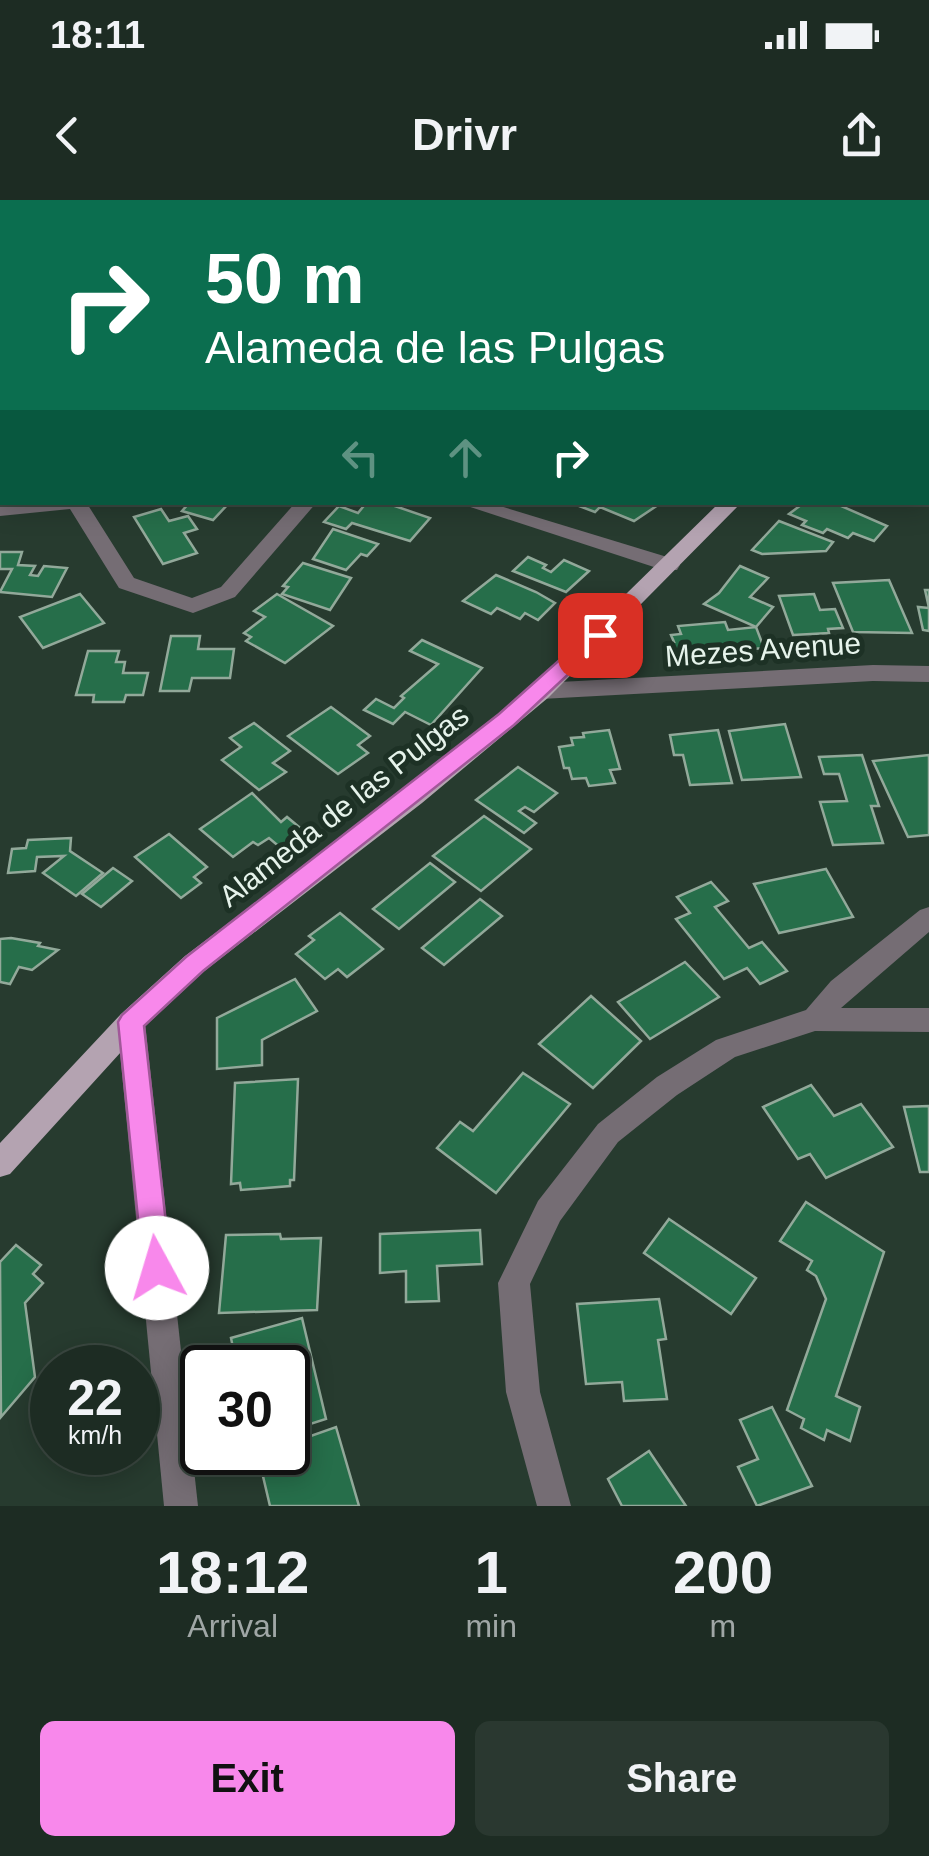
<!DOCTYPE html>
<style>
:root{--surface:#1d2c23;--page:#2a3830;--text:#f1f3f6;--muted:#a0a7a6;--line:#3b4841;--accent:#f888eb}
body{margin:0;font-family:Helvetica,sans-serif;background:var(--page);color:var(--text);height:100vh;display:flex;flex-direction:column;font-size:38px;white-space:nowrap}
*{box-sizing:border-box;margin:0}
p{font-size:32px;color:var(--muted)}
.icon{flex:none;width:55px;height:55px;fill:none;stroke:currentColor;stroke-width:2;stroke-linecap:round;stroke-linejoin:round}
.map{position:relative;height:1306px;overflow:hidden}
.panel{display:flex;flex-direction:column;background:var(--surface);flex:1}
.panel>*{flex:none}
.banner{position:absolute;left:0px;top:0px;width:930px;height:305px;box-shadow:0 5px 25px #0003,0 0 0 2px var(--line);background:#0b6e4f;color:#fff;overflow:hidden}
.speed{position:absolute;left:30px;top:1145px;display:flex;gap:20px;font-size:50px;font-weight:700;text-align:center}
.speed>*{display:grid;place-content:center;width:130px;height:130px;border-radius:50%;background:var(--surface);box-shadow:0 5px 25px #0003,0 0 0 2px var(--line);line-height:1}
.speed small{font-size:25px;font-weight:400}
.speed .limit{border:5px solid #111;border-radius:15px;background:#fff;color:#111}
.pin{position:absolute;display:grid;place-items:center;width:85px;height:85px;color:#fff;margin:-42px;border-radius:20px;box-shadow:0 5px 15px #0006}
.me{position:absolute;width:110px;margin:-55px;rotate:354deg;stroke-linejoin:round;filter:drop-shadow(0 0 8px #0008)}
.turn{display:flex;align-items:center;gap:35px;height:210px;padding:0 40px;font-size:45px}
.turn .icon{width:130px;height:130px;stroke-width:2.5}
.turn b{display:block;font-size:70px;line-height:85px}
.lanes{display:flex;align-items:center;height:95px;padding:0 40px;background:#0003;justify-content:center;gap:50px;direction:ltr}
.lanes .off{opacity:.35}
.eta{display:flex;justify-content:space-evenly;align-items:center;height:170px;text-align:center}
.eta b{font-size:60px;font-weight:600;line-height:70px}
.action{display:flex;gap:20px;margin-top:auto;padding:20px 40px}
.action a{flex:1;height:115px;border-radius:15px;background:var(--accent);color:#111;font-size:40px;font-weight:600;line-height:115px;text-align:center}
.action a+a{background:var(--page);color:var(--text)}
.status{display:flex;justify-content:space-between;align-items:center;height:70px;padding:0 50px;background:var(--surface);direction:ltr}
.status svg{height:28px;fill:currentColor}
header{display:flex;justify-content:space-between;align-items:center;height:130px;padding:0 40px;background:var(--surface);font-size:45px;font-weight:600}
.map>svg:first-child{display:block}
.building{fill:#266e4a;stroke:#92a99a;stroke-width:2.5}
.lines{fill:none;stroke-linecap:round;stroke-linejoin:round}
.minor{fill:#756d74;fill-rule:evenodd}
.major{fill:#b4a3b1;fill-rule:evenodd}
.route{fill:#f888eb;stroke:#a15899;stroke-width:2.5}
.labels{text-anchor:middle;stroke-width:10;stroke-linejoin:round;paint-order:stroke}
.street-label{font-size:30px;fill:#e6f3eb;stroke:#1d3125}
</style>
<div class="status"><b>18:11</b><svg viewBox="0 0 49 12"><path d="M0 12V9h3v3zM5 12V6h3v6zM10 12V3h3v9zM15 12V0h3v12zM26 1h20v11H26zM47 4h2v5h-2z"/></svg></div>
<header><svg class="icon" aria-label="back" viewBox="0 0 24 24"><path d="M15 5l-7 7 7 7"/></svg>Drivr<svg class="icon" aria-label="share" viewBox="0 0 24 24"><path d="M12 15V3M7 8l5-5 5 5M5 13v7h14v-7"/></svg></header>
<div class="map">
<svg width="929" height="1306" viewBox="0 0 929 1306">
<rect width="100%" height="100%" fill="#273b2f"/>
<g class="building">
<polygon points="190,302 230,302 213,320 182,311"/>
<polygon points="367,302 383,302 430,318 410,341 352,323 346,329 324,322 339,306 358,313"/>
<polygon points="583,302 651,302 658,305 634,321 600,307 595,312 579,306"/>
<polygon points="805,302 832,302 887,326 874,341 853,333 848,338 827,329 823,333 802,325 806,321 789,314"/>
<polygon points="161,309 169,321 188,316 197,329 184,333 197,353 163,364 134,317"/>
<polygon points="779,321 833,342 826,351 762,354 752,350"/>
<polygon points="333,329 378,344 367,356 361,354 346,370 313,359"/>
<polygon points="0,352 22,352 18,365 35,366 30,375 38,376 44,366 67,368 52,397 0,392 12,369 0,369"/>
<polygon points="528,357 546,365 543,368 551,372 564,360 589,371 566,392 513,371"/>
<polygon points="303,363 351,378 330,410 282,394 288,387 283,386"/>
<polygon points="740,366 768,378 750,397 773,407 756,427 704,404 719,393"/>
<polygon points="496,375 536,392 555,403 538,420 525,413 520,419 497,408 491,414 463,401"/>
<polygon points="889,380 912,433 853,432 833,383"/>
<polygon points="925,390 929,390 929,431 923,430 918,407 929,408"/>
<polygon points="80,394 104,423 43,448 20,417"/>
<polygon points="277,394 333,426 285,463 246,441 251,437 244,433 265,417 254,411"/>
<polygon points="814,394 820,410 835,409 843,428 828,429 829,433 793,435 779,396"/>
<polygon points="725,422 728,430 756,427 764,448 671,456 667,443 674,442 671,435 681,434 678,426"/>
<polygon points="171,436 200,436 198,449 234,449 230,478 192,478 189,491 160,491"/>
<polygon points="422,440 482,468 431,525 405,512 393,524 364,510 376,499 394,508 404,498 401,496 438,464 410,451"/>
<polygon points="88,451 119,451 116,462 125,462 123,473 148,473 143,495 126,495 124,502 93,502 94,495 76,495"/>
<polygon points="331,507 370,536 358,545 368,553 338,574 288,536"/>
<polygon points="254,523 290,551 273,563 286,572 259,590 222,560 241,547 230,538"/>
<polygon points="785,524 801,577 742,580 729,531"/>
<polygon points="609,530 620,569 610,570 615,583 589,586 586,578 572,579 569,568 564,568 559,547 573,545 571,538 584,537 583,533"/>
<polygon points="718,530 732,583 690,585 683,555 674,555 670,535"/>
<polygon points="862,555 879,606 871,606 883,643 833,645 820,602 847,601 839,574 824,574 819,557"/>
<polygon points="929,555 929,635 908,637 873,561"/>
<polygon points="518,567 557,593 534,612 525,607 519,611 536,623 524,633 476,600"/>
<polygon points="252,593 281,622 287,617 305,632 282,649 269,638 258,645 253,642 233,657 200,629"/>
<polygon points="484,616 531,649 481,691 433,656"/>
<polygon points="169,634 207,667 194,677 201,683 181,698 135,657"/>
<polygon points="71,638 70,651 103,673 76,696 43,673 64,656 37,657 35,671 8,673 12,649 26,648 28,640"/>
<polygon points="430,663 455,682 399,729 373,709"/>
<polygon points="113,668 132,681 101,707 82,694"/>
<polygon points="826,669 853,717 779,733 754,684"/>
<polygon points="711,682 728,701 715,707 749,748 762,742 787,771 760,784 747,768 724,779 676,719 690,713 677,697"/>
<polygon points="480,699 502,716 444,765 422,748"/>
<polygon points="340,713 383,749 347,777 338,769 325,779 296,754 314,740 309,736"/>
<polygon points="11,738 40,743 38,746 58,750 32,770 19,767 10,784 0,782 0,739"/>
<polygon points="685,762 719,797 650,839 618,802"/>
<polygon points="295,779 317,811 262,840 262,865 217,869 217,818"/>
<polygon points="591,796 641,841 593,888 539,844"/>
<polygon points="523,873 570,904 496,993 437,948 460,922 473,931"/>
<polygon points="298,879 294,980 290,980 290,986 241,990 240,983 231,984 235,883"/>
<polygon points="811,885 834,916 861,904 893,947 826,978 810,954 798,959 763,907"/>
<polygon points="929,906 929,972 920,972 904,907"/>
<polygon points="806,1002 884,1052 836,1196 860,1207 850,1241 827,1230 824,1240 801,1228 804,1219 787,1210 826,1099 816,1076 807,1070 812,1061 780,1041"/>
<polygon points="669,1019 756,1078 731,1114 644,1053"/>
<polygon points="480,1030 482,1064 437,1066 439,1101 406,1102 406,1071 380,1073 380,1034"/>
<polygon points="280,1034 281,1039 321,1038 317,1110 219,1113 226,1035"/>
<polygon points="16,1045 41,1065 33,1074 43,1083 25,1103 35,1177 1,1217 0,1062"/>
<polygon points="659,1099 666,1139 658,1140 667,1199 624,1201 622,1182 586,1184 577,1104"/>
<polygon points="302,1118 326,1219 288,1231 288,1168 237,1168 231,1138"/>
<polygon points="772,1207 812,1286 757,1306 738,1267 758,1259 740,1220"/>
<polygon points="336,1227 359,1306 270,1306 258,1255 288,1252 288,1244"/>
<polygon points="649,1251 686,1306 622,1306 608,1279"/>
</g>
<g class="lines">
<g class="minor">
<polygon points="3,0 21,0 2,4"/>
<rect x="928" y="61" width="1" height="10"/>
<polygon points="928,225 929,225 929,237 928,236"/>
<polygon points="86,302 134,378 192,398 221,387 296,302 317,302 235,397 193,413 119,388 70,309 0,316 0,304"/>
<polygon points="455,302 487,302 677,360 680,365 677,370 663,370"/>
<polygon points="873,465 929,466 929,482 873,481 541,499 530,491 541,483"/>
<polygon points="929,707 929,732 841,808 929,808 929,832 815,831 735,857 677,895 618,942 560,1021 530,1084 540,1192 571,1306 537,1306 506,1192 498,1083 538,1001 598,924 657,877 716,840 806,810 831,781 920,710"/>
<polygon points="131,810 141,814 145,822 198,1306 164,1306 117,822 121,814"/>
</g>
<g class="major">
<polygon points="829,0 845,0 846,2 831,2"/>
<polygon points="720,302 742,302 549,497 422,603 203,772 141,830 10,974 0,977 0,943 121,814 185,756 404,591 533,485"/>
</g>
</g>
<polygon class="route" points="600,428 609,435 606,439 514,525 203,771 144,826 171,1068 167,1078 157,1082 147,1078 143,1068 118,822 122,815 186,757 499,514 593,430"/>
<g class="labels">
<g class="street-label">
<text transform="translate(763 450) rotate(-4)" y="10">Mezes Avenue</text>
<text transform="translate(344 606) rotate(-38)" y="10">Alameda de las Pulgas</text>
</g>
</g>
</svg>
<div class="speed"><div>22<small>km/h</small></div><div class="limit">30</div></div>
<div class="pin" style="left:600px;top:435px;background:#d93025"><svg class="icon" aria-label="arrive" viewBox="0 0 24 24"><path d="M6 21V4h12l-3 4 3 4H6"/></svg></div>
<svg class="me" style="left:157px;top:1068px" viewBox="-20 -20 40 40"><circle r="19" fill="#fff"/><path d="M0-13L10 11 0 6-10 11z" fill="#f888eb"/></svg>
<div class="banner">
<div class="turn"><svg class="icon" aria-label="right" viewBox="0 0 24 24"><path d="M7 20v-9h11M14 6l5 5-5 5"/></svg><div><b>50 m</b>Alameda de las Pulgas</div></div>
<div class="lanes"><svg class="icon off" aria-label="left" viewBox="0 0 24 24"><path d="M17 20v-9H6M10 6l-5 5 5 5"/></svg><svg class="icon off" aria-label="ahead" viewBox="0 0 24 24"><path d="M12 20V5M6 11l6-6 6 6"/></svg><svg class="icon" aria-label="right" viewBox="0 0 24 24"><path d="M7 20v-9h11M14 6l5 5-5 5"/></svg></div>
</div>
</div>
<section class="panel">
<div class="eta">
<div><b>18:12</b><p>Arrival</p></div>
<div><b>1</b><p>min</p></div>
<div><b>200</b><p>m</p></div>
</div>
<div class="action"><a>Exit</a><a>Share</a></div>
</section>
